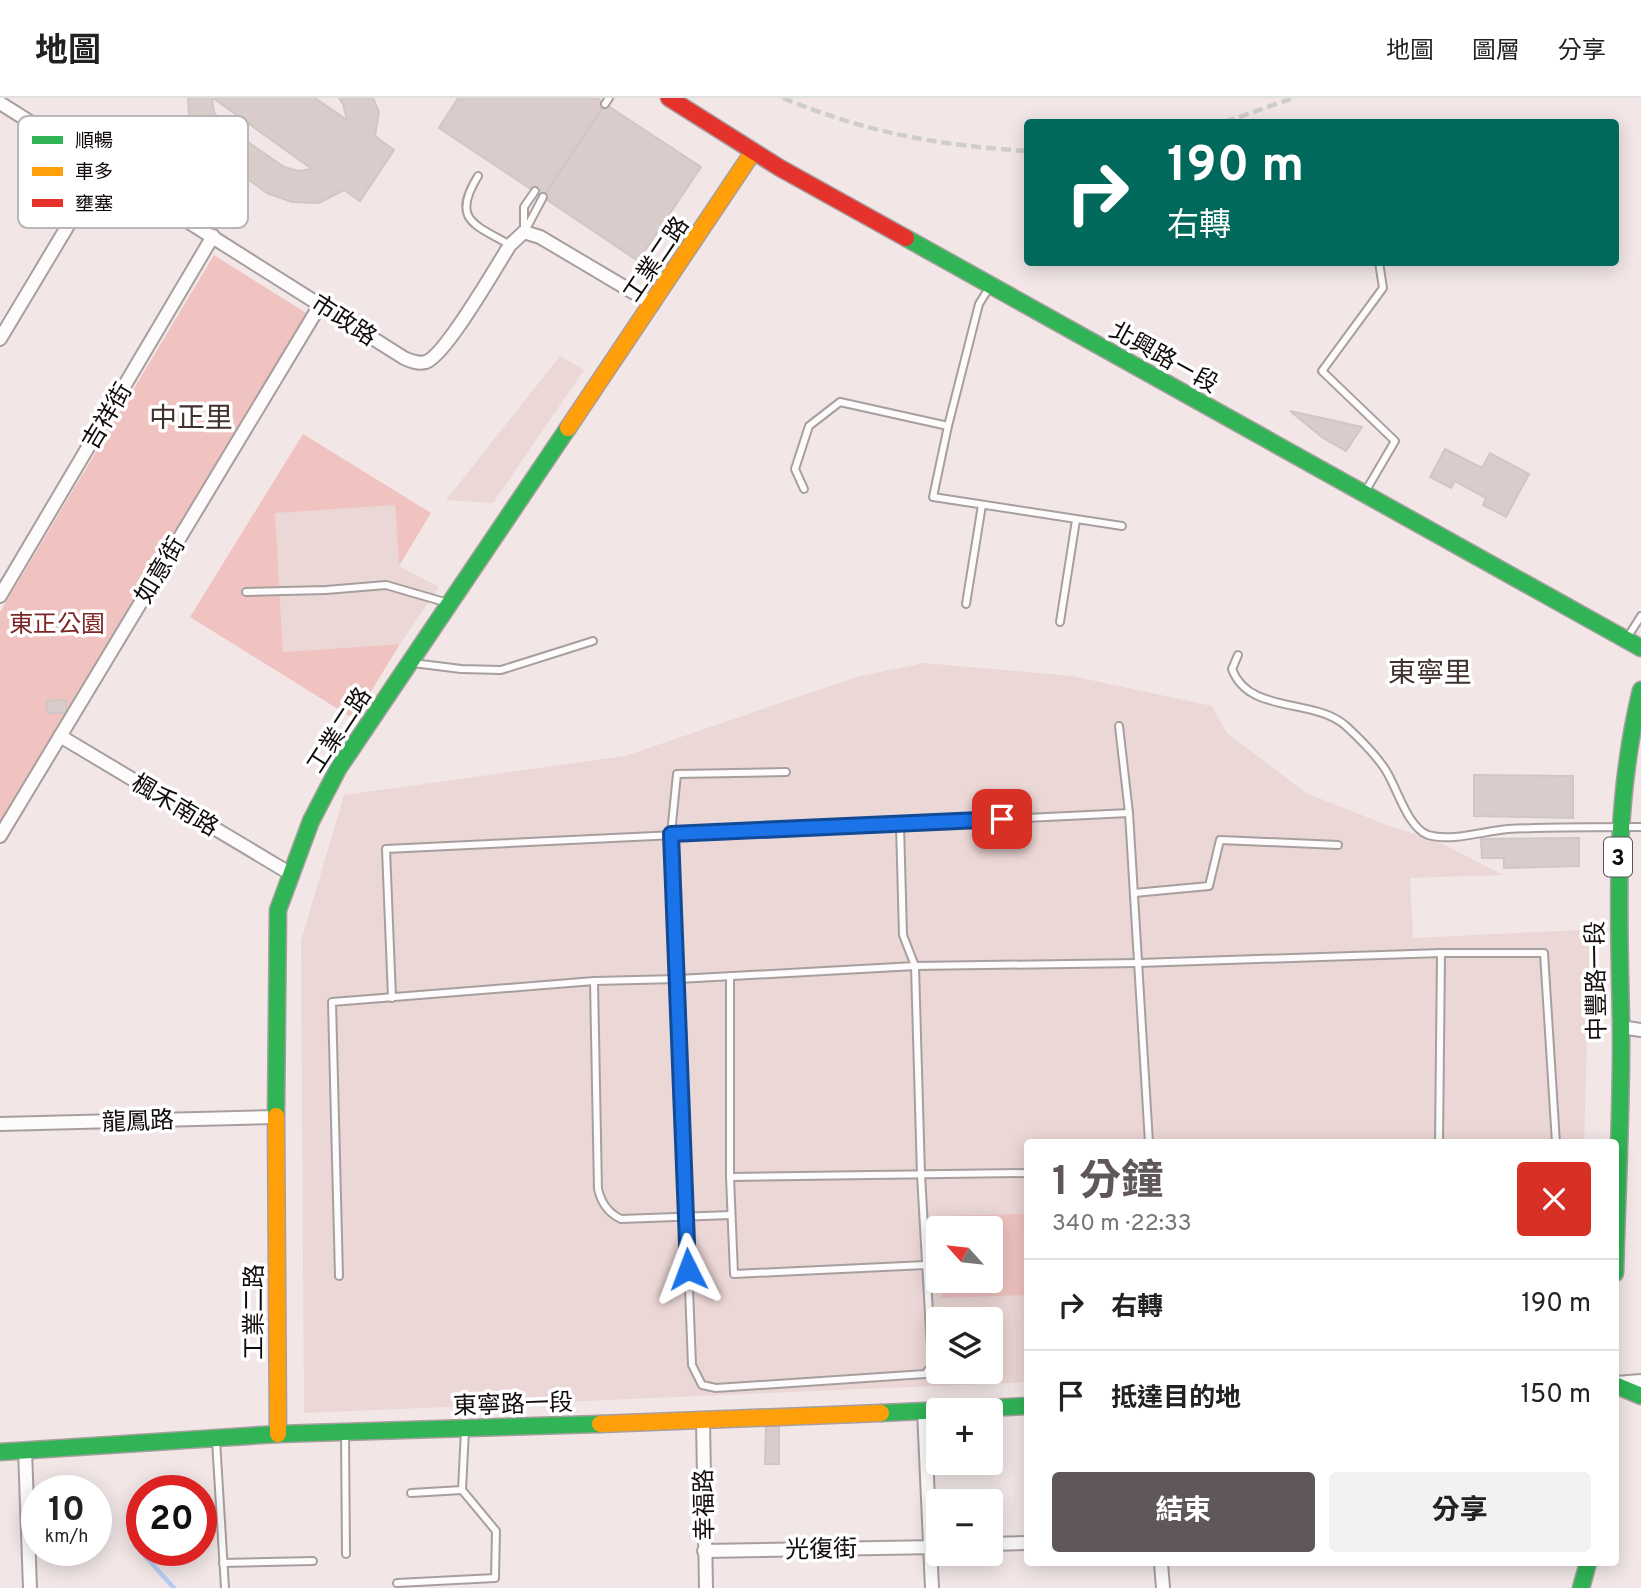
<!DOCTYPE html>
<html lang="zh-TW">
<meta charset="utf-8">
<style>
:root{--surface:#fff;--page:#f2f2f2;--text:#222;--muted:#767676;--line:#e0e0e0;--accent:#605858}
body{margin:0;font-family:Overpass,"Noto Sans TC",sans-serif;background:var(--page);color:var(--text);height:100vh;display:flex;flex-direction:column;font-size:26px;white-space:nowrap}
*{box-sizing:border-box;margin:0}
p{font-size:23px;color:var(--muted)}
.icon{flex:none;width:38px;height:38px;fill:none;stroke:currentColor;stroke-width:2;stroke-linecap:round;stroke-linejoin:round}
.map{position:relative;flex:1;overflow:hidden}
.drawer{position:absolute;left:1024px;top:1041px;width:595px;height:427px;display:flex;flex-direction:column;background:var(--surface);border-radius:7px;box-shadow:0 4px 18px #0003}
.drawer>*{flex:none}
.hud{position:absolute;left:1024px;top:21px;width:595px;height:147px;border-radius:7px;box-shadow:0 4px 18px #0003;background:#00695c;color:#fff;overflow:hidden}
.needle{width:46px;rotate:297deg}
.controls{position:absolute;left:926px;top:1118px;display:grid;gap:14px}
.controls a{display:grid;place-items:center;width:77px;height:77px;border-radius:7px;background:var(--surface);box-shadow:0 4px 18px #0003;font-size:35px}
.speed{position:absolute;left:21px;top:1377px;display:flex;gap:14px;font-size:35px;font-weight:700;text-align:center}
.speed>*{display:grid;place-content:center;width:91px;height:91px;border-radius:50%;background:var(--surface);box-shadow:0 4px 18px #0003;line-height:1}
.speed small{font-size:18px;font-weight:400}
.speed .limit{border:10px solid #d22;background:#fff;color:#111}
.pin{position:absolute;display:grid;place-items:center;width:60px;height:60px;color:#fff;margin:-30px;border-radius:14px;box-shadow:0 4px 10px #0006}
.me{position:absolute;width:77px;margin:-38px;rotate:357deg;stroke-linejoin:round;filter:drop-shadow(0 0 5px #0008)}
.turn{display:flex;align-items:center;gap:24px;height:147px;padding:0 28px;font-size:32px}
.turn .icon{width:91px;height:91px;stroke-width:2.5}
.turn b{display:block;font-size:49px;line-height:60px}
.round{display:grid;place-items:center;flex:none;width:74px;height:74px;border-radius:7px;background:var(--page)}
.overview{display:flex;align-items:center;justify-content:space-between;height:119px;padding:0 28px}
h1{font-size:42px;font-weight:700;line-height:52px;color:var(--accent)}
.primary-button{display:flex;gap:14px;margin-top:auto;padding:14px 28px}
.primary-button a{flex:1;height:80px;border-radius:7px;background:var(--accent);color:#fff;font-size:28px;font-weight:700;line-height:80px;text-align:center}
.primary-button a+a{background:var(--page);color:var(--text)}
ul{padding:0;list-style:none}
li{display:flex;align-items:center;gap:21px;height:91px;padding:0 28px;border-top:2px solid var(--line)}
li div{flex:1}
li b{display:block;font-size:26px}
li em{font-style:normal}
header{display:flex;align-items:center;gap:42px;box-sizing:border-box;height:98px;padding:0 35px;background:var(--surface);border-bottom:2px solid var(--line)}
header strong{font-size:33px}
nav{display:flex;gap:38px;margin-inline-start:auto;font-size:24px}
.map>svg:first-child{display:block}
.built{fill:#ebd7d5;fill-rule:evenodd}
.green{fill:#f0c3c0}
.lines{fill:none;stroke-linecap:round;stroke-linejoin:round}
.stream{stroke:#b6cef5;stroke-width:4.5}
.building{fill:#dacccb;stroke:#cfc7c6;stroke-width:2}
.lane-casing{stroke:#a79f9e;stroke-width:10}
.street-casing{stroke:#a79f9e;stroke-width:16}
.fast-casing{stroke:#a79f9e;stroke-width:19}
.slow-casing{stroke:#a79f9e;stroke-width:19}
.jam-casing{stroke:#a79f9e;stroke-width:19}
.lane{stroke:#fdfbfb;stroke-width:6}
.street{stroke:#fdfbfb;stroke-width:12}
.fast{stroke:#30b455;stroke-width:16}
.slow{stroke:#ff9f0a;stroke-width:16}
.jam{stroke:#e5322d;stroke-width:16}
.rail{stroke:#cfcccc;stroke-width:4.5;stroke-dasharray:10 5;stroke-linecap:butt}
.route-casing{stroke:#114b97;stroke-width:18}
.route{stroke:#1a73e8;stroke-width:12}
.labels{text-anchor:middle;stroke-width:7;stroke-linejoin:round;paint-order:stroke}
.shield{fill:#fff;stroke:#595454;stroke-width:2}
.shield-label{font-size:23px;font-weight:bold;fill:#120b0b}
.street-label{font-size:24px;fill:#120b0b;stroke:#fff}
.park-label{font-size:24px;fill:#7d2625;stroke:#fff}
.quarter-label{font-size:28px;fill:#41312f;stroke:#fff}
.key{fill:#fff;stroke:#b8b6b6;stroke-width:2}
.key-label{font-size:19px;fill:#120b0b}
</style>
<header>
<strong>地圖</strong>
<nav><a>地圖</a><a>圖層</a><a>分享</a></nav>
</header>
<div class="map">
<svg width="1641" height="1490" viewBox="0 0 1641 1490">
<rect width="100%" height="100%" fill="#f2e7e6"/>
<g class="built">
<polygon points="560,258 584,272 493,405 446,402"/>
<polygon points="395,406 399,468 439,489 400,546 283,554 275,414"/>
<path d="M924 565 1072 578 1212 608 1227 635 1306 695 1384 726 1439 744 1503 777 1410 780 1413 840 1580 832 1590 835 1584 1045H1027V1284L304 1315 301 843 344 697 625 658 857 579ZM938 1130H990V1183H938ZM938 1222H990V1274H938Z"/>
</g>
<g class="green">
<polygon points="214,157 306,215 0,729 0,514"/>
<polygon points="303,336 431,415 399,468 395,407 275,415 283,554 400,546 354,621 190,519"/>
<polygon points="1027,1116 1027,1197 942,1200 941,1183 990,1183 990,1130 940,1130 940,1118"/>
</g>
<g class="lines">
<polyline class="stream" points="135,1447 174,1490"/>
</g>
<g class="building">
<polygon points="188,0 212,0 214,14 222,26 284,69 298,73 312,71 213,0 315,0 347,22 343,6 339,0 373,0 379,14 375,38 394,52 360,103 344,92 319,105 292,104 267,95 206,51 190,32"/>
<polygon points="458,0 597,0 605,6 543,99 439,30"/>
<polygon points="605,6 701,69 638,163 543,99"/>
<polygon points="1290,313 1362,329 1346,353 1323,340"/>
<polygon points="1445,351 1482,370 1490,355 1529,376 1506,419 1483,407 1486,400 1455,383 1451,390 1430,379"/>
<polygon points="66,602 66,615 47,615 47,603"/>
<polygon points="1474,677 1573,678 1573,720 1474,718"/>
<polygon points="1579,740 1579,768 1504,770 1504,760 1482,760 1481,741"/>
<polygon points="766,1327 779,1327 779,1366 765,1366"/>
</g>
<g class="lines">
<defs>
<g id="lane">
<polyline points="605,6 609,0"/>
<path d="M478 78C451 122 474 126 510 147"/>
<polyline points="525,133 543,99"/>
<polyline points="524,134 524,109 535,93"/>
<polyline points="948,328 933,399 1122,428"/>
<polyline points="804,391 795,371 809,328 840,304 948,328 979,206 989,190"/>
<polyline points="1365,394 1395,343 1322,273 1383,190 1379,164"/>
<polyline points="246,494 326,492 386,487 448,505"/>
<polyline points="966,506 982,407"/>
<polyline points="1060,524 1076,422"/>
<polyline points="1627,540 1641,518"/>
<path d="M1238 557 1232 571C1249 617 1314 599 1346 628 1359 640 1375 656 1385 671 1397 689 1407 729 1428 737 1452 744 1484 733 1508 731 1552 729 1597 729 1641 729"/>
<polyline points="413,565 461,571 501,572 593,543"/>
<polyline points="1119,628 1129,715 1149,1045"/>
<polyline points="786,674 677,676 671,736 692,1267 702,1287 716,1290 925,1276 932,1267 921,1077 915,868 903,837 900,726"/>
<polyline points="1134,795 1209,788 1220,742 1338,747"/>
<polyline points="1441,855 1544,855 1556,1045"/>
<polyline points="730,878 730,1079 1027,1075"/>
<polyline points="392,900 386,751 1129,715"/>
<polyline points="730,1079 734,1176 926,1167"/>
<path d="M731 1117 621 1121C608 1115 601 1104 598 1091L594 883 678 881 915 868 1139 865 1441 855 1439 1045"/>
<polyline points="339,1178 332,904 594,883"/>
<polyline points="345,1336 346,1456"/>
<polyline points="216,1342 225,1490"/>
<polyline points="411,1395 462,1392"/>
<polyline points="223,1465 313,1463"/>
<polyline points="397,1485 495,1480 496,1433 462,1392 465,1332"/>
</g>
<g id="street">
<path d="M0 5 404 260C411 263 418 266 426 264 446 257 496 169 510 147L524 134 540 139 653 206"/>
<polyline points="0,241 103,69"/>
<polyline points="0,498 213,138"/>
<polyline points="60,638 291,776"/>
<polyline points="0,738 320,207"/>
<polyline points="1621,929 1641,932"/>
<polyline points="0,1026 276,1019"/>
<polyline points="1616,1285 1641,1283"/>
<polyline points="924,1312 932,1490"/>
<polyline points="703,1323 706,1490"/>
<polyline points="25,1352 30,1490"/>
<polyline points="990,1446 1027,1445"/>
<polyline points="704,1453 938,1449"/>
<polyline points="1161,1465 1163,1490"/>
</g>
<g id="fast">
<polyline points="906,140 1641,550"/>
<polyline points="276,1018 278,812 311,723 338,671 568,330"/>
<path d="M1615 1175C1617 1092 1622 1008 1621 925 1619 808 1613 708 1641 592"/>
<polyline points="1615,1287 1641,1298"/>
<polyline points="881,1315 1027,1308"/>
<polyline points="0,1354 278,1336 600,1326"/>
<polyline points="1581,1490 1588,1465"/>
</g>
<g id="slow">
<polyline points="568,330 753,54"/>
<polyline points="276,1018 278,1336"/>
<polyline points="600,1326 881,1315"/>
</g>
<polyline id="jam" points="669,0 780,70 906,140"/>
</defs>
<use href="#lane" class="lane-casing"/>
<use href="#street" class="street-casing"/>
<use href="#fast" class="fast-casing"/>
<use href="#slow" class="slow-casing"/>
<use href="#jam" class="jam-casing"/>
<use href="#lane" class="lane"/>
<use href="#street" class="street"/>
<use href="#fast" class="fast"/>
<use href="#slow" class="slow"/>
<use href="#jam" class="jam"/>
<g class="rail">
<path d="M783 0C868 35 936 47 1027 53"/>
<polyline points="1225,24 1293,0"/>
</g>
</g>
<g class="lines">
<defs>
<polyline id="route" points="688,1171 671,736 1002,721"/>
</defs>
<use href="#route" class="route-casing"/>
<use href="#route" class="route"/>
</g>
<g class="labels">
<rect class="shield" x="1604" y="739.5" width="28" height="39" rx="5"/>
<g class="shield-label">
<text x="1618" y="767">3</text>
</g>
<g class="street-label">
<text transform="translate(656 161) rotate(-56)" y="8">工業二路</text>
<text transform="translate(344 222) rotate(33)" y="8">市政路</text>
<text transform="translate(1164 259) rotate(29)" y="8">北興路ㄧ段</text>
<text transform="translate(107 318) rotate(-59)" y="8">吉祥街</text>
<text transform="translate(160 472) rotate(-59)" y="8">如意街</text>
<text transform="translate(339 632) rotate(-57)" y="8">工業二路</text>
<text transform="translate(175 707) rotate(31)" y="8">楓禾南路</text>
<text transform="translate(1596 883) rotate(-91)" y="8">中豐路一段</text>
<text transform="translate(138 1023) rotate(-2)" y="8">龍鳳路</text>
<text transform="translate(254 1214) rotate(-90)" y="8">工業二路</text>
<text transform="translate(513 1306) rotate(-2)" y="8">東寧路一段</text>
<text transform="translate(704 1407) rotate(-91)" y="8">幸福路</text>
<text transform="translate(821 1451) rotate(-1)" y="8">光復街</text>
</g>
<g class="park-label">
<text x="57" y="534">東正公園</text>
</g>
<g class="quarter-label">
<text x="191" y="329">中正里</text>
<text x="1430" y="584">東寧里</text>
</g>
</g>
<rect x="18" y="18" width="230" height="112" rx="10" class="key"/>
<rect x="32" y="38" width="31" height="8" fill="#30b455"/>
<rect x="32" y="69" width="31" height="9" fill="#ff9f0a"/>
<rect x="32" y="101" width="31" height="8" fill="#e5322d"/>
<g class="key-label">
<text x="75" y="49">順暢</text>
<text x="75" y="80">車多</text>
<text x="75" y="112">壅塞</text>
</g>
</svg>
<div class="controls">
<a><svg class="needle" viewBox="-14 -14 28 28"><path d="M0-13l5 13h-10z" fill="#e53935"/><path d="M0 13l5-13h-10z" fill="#767676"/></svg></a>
<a><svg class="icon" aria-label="layers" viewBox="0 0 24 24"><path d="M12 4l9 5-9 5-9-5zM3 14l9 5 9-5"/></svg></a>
<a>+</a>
<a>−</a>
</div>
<div class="speed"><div>10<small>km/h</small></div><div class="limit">20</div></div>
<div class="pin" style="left:1002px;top:721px;background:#d93025"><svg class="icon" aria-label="arrive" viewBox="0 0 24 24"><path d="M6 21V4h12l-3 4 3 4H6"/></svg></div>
<svg class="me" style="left:688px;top:1171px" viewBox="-20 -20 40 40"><path d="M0-17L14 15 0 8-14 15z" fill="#1a73e8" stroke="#fff" stroke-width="4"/></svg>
<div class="hud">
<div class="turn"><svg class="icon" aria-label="right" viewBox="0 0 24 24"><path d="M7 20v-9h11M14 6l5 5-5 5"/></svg><div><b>190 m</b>右轉</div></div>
</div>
<section class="drawer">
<div class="overview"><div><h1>1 分鐘</h1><p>340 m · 22:33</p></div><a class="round" style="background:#d93025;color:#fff"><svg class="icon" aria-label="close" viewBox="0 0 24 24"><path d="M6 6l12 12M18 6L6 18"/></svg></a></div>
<ul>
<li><svg class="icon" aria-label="right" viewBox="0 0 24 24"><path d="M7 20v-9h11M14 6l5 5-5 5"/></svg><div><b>右轉</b></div><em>190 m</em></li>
<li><svg class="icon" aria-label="arrive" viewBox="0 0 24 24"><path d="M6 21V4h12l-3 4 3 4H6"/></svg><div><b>抵達目的地</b></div><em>150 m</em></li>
</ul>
<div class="primary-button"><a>結束</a><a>分享</a></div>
</section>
</div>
